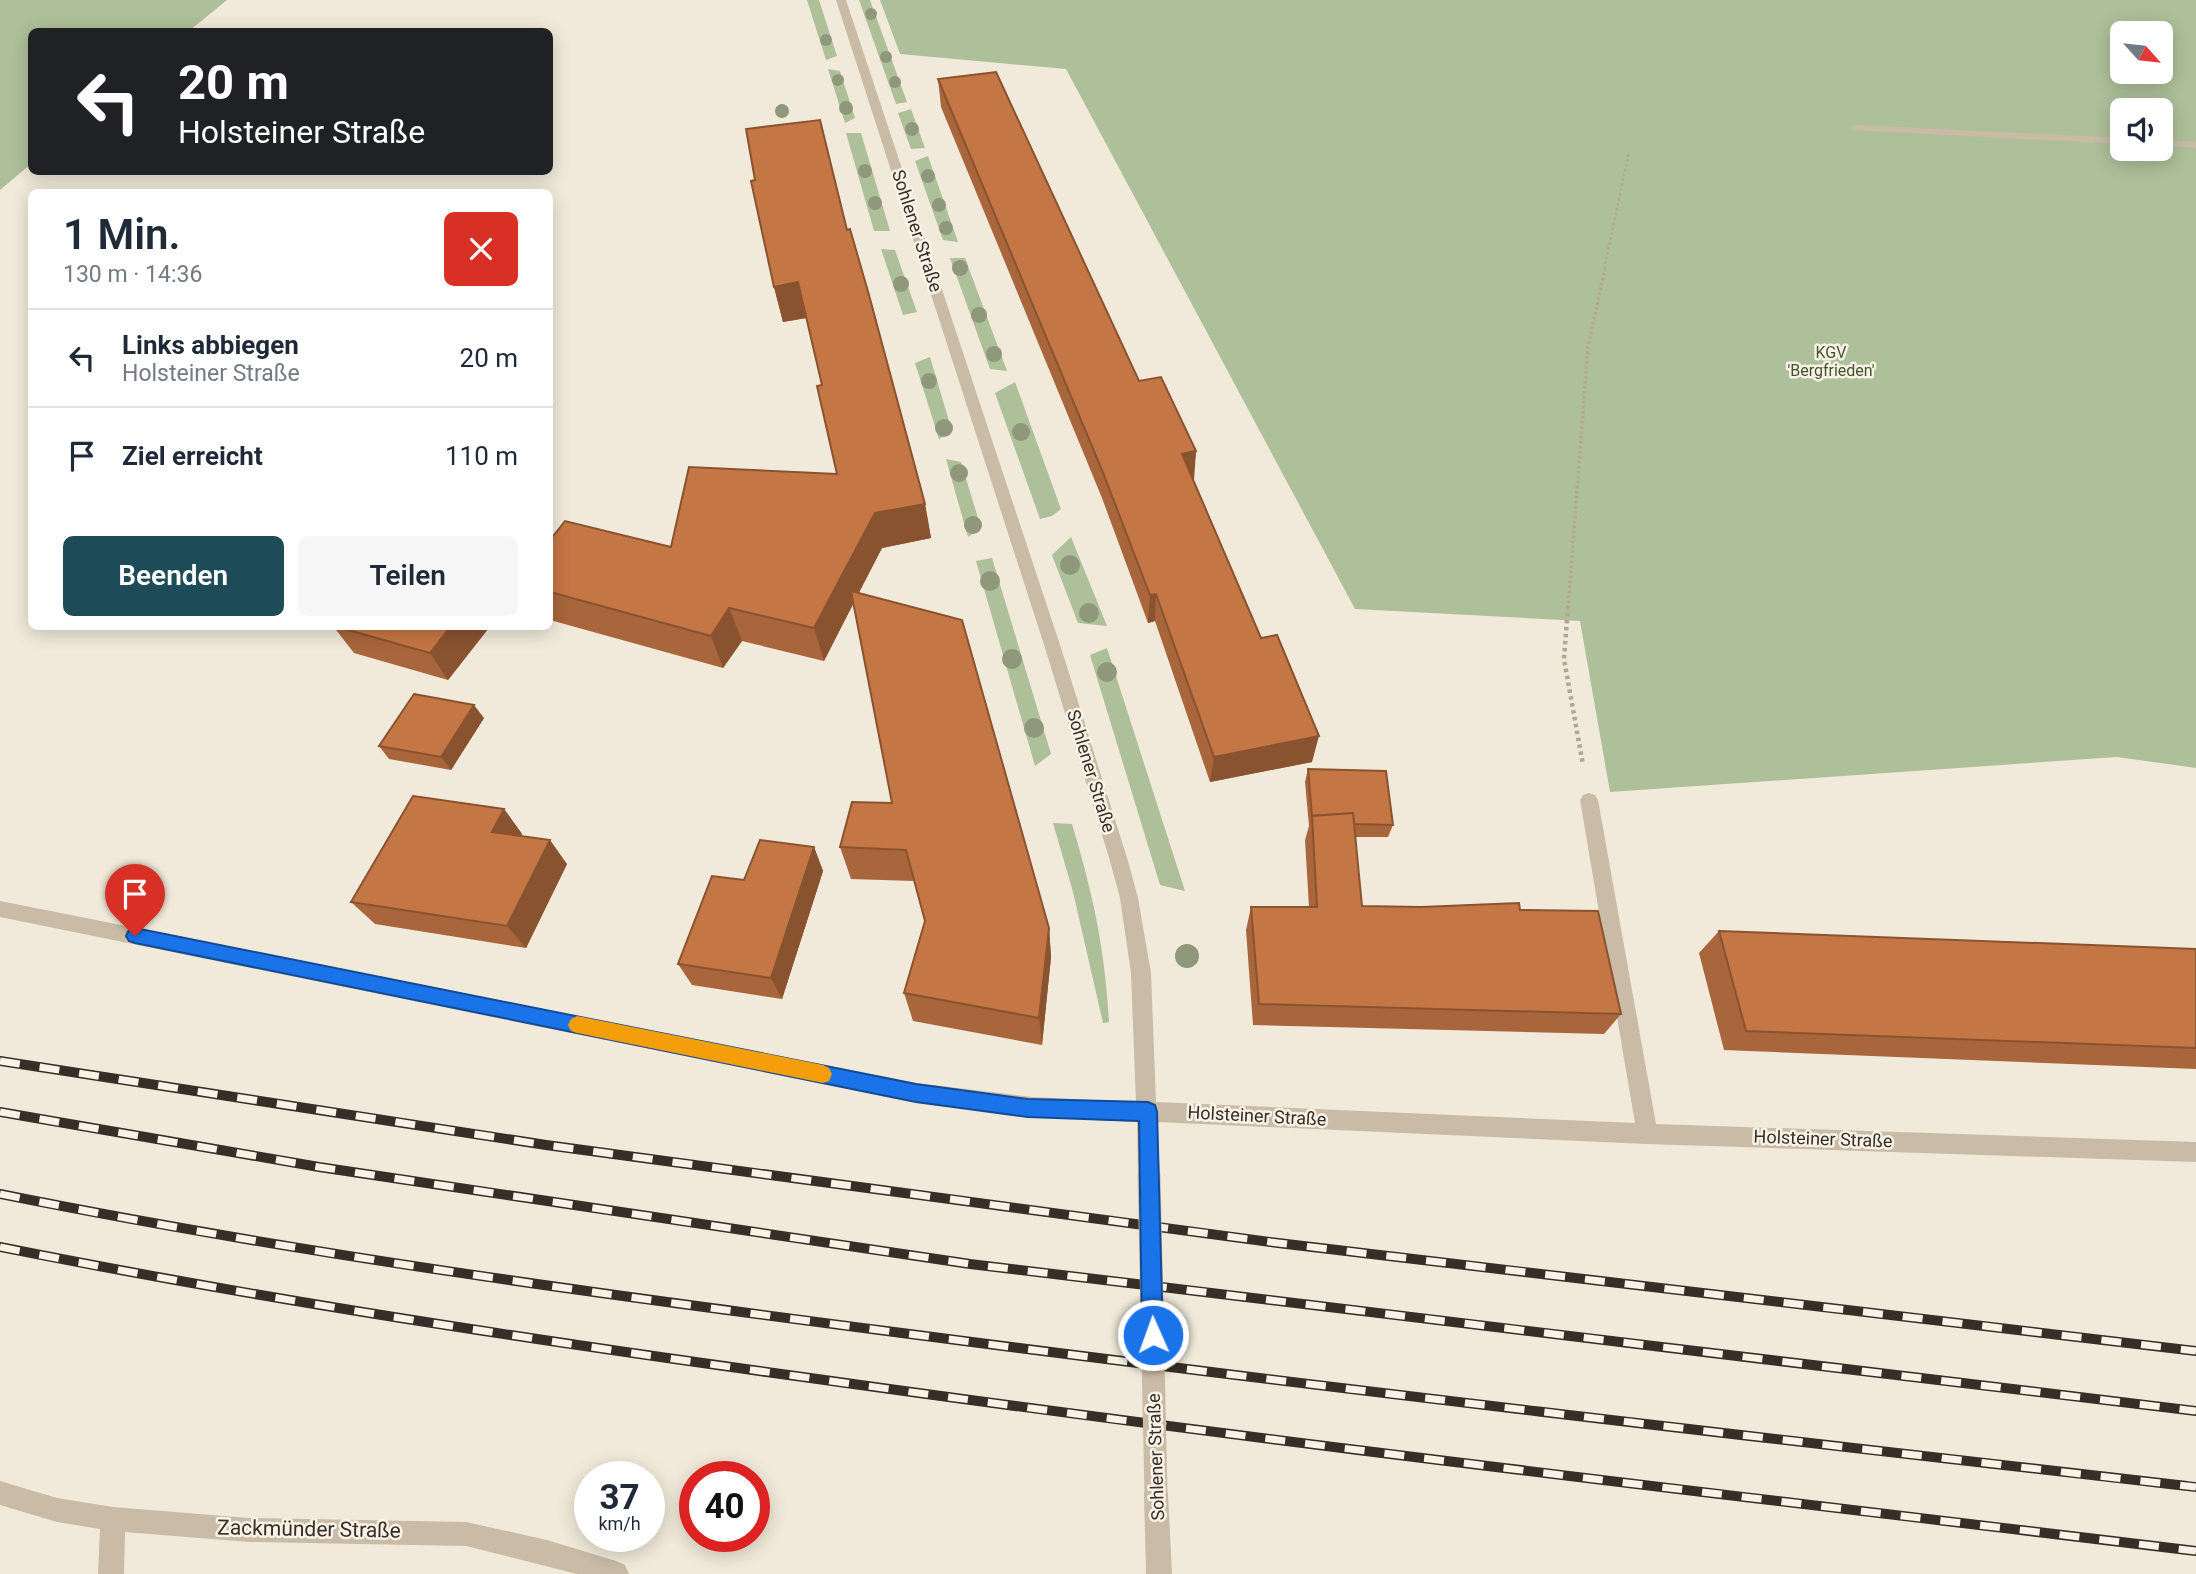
<!DOCTYPE html>
<html lang="de">
<meta charset="utf-8">
<style>
:root{--surface:#fff;--page:#f6f6f7;--text:#1f2937;--muted:#747a83;--line:#e0e1e3;--accent:#1d4b57}
body{margin:0;font-family:Roboto,sans-serif;background:var(--page);color:var(--text);height:100vh;display:flex;flex-direction:column;font-size:26px;white-space:nowrap}
*{box-sizing:border-box;margin:0}
p{font-size:23px;color:var(--muted)}
.icon{flex:none;width:38px;height:38px;fill:none;stroke:currentColor;stroke-width:2;stroke-linecap:round;stroke-linejoin:round}
.map{position:relative;flex:1;overflow:hidden}
.sheet{position:absolute;left:28px;top:189px;width:525px;height:441px;display:flex;flex-direction:column;background:var(--surface);border-radius:10px;box-shadow:0 4px 18px #0003}
.sheet>*{flex:none}
.guide{position:absolute;left:28px;top:28px;width:525px;height:147px;border-radius:10px;box-shadow:0 4px 18px #0003;background:#202124;color:#fff;overflow:hidden}
.needle{width:46px;rotate:117deg}
.buttons{position:absolute;left:2110px;top:21px;display:grid;gap:14px}
.buttons a{display:grid;place-items:center;width:63px;height:63px;border-radius:10px;background:var(--surface);box-shadow:0 4px 18px #0003;font-size:35px}
.speed{position:absolute;left:574px;top:1461px;display:flex;gap:14px;font-size:35px;font-weight:700;text-align:center}
.speed>*{display:grid;place-content:center;width:91px;height:91px;border-radius:50%;background:var(--surface);box-shadow:0 4px 18px #0003;line-height:1}
.speed small{font-size:18px;font-weight:400}
.speed .limit{border:10px solid #d22;background:#fff;color:#111}
.pin{position:absolute;display:grid;place-items:center;width:60px;height:60px;color:#fff;margin:-72px -30px;border-radius:50% 50% 50% 0;rotate:-45deg;box-shadow:0 0 7px #0007}
.pin .icon{rotate:45deg}
.me{position:absolute;width:77px;margin:-38px;rotate:358deg;stroke-linejoin:round;filter:drop-shadow(0 0 5px #0008)}
.turn{display:flex;align-items:center;gap:24px;height:147px;padding:0 35px;font-size:32px}
.turn .icon{width:91px;height:91px;stroke-width:2.5}
.turn b{display:block;font-size:49px;line-height:60px}
.round{display:grid;place-items:center;flex:none;width:74px;height:74px;border-radius:10px;background:var(--page)}
.headline{display:flex;align-items:center;justify-content:space-between;height:119px;padding:0 35px}
h1{font-size:42px;font-weight:600;line-height:52px}
.action{display:flex;gap:14px;margin-top:auto;padding:14px 35px}
.action a{flex:1;height:80px;border-radius:10px;background:var(--accent);color:#fff;font-size:28px;font-weight:600;line-height:80px;text-align:center}
.action a+a{background:var(--page);color:var(--text)}
ul{padding:0;list-style:none}
li{display:flex;align-items:center;gap:21px;height:98px;padding:0 35px;border-top:2px solid var(--line)}
li div{flex:1}
li b{display:block;font-size:26px}
li em{font-style:normal}
.map>svg:first-child{display:block}
.green{fill:#aec09a;fill-rule:evenodd}
.lines{fill:none;stroke-linecap:round;stroke-linejoin:round}
.path-far2{stroke:#b5a691;stroke-width:2.5;stroke-dasharray:2.5 2.5;stroke-linecap:butt}
.path-far1{stroke:#b5a691;stroke-width:3.5;stroke-dasharray:2.5 2.5;stroke-linecap:butt}
.path{stroke:#b5a691;stroke-width:4.5;stroke-dasharray:3.5 3.5;stroke-linecap:butt}
.minor{fill:#c9bba6;fill-rule:evenodd}
.rail-casing{stroke:#362e27;stroke-width:10}
.rail{stroke:#f9f3e7;stroke-width:7;stroke-dasharray:20;stroke-linecap:butt}
.minor-bridge{stroke:#c9bba6;stroke-width:23}
.tree{fill:#8f987a}
.wall{fill:#a9653b}
.shaded-wall{fill:#8a5330}
.building{fill:#c57645;stroke:#8a5330;stroke-width:2}
.route{fill:#1a73e8;stroke:#114b97;stroke-width:2}
.slow{fill:#f59e0b}
.labels{text-anchor:middle;stroke-width:5;stroke-linejoin:round;paint-order:stroke}
.far-park-label{font-size:16px;fill:#3f542b;stroke:#f9f3e7}
.street-label{font-size:18px;fill:#362e27;stroke:#f9f3e7}
.near-street-label{font-size:21px;fill:#362e27;stroke:#f9f3e7}
</style>
<div class="map">
<svg width="2196" height="1574" viewBox="0 0 2196 1574">
<rect width="100%" height="100%" fill="#f1eada"/>
<g class="green">
<polygon points="0,0 227,0 189,31 32,32 31,164 0,190"/>
<polygon points="807,0 819,0 837,56 826,60"/>
<polygon points="859,0 870,0 907,102 896,104"/>
<path d="M880 0H2196V768L2117 757 1610 792 1580 621 1355 609 1066 69 900 54ZM2123 33H2161V72H2123ZM2123 110H2161V149H2123Z"/>
<polygon points="828,69 840,71 855,118 845,123"/>
<polygon points="911,109 925,148 911,149 898,113"/>
<polygon points="846,133 861,133 890,231 874,231"/>
<polygon points="928,156 958,242 943,240 915,161"/>
<polygon points="881,249 895,250 917,312 903,315"/>
<polygon points="950,258 965,258 1007,371 990,369"/>
<polygon points="930,357 952,431 939,439 915,363"/>
<polygon points="1015,382 1061,509 1052,516 1040,519 995,393"/>
<polygon points="946,459 961,462 981,528 968,537"/>
<polygon points="1071,537 1107,626 1078,623 1052,555"/>
<polygon points="992,558 1051,754 1035,766 976,561"/>
<polygon points="1107,648 1185,891 1160,885 1090,655"/>
<path d="M1053 823 1072 824C1093 894 1105 949 1109 1022L1103 1023 1073 892Z"/>
</g>
<g class="lines">
<polyline class="path-far2" points="1604,269 1629,152"/>
<polyline class="path-far1" points="1568,608 1588,347 1605,268"/>
<polyline class="path" points="1568,606 1564,659 1583,765"/>
<g class="minor">
<polygon points="836,0 846,0 1062,651 1128,861 1138,898 1151,973 1156,1102 1635,1123 1580,800 1583,795 1589,793 1595,795 1598,800 1656,1124 2196,1142 2196,1162 1647,1144 1157,1122 1160,1176 1157,1184 1149,1187 1141,1184 1138,1176 1137,1122 1032,1117 916,1103 0,917 0,901 916,1083 1032,1097 1136,1102 1131,973 1120,898 1110,861 1046,651"/>
<polygon points="1856,125 2123,138 2123,144 1852,130 1852,126"/>
<polygon points="2161,140 2196,142 2196,148 2161,146"/>
<polygon points="0,1481 57,1498 113,1507 249,1518 466,1522 547,1540 616,1561 625,1565 629,1574 577,1574 466,1546 249,1542 125,1532 124,1574 98,1574 100,1529 57,1522 0,1505"/>
<polygon points="1156,1482 1165,1485 1168,1494 1172,1574 1146,1574 1144,1494 1147,1485"/>
</g>
<defs>
<g id="rail">
<polyline points="0,1061 546,1145 1278,1243 2196,1351"/>
<polyline points="0,1112 319,1167 970,1264 2196,1411"/>
<path d="M0 1194C299 1254 600 1294 902 1333 1333 1389 1765 1438 2196 1487"/>
<path d="M0 1247C266 1300 534 1340 803 1377 1266 1442 1731 1495 2196 1551"/>
</g>
</defs>
<use href="#rail" class="rail-casing"/>
<use href="#rail" class="rail"/>
<polyline class="minor-bridge" points="1149,1176 1156,1494"/>
</g>
<g class="tree">
<circle cx="871" cy="14" r="6"/>
<circle cx="826" cy="40" r="6"/>
<circle cx="886" cy="57" r="6"/>
<circle cx="838" cy="80" r="6"/>
<circle cx="895" cy="82" r="6"/>
<circle cx="846" cy="108" r="7"/>
<circle cx="782" cy="111" r="7"/>
<circle cx="912" cy="129" r="7"/>
<circle cx="865" cy="171" r="7"/>
<circle cx="928" cy="176" r="7"/>
<circle cx="875" cy="203" r="7"/>
<circle cx="939" cy="205" r="7"/>
<circle cx="946" cy="228" r="7"/>
<circle cx="960" cy="268" r="8"/>
<circle cx="901" cy="284" r="8"/>
<circle cx="979" cy="315" r="8"/>
<circle cx="994" cy="354" r="8"/>
<circle cx="929" cy="381" r="8"/>
<circle cx="944" cy="428" r="9"/>
<circle cx="1021" cy="432" r="9"/>
<circle cx="959" cy="473" r="9"/>
<circle cx="973" cy="525" r="9"/>
<circle cx="1070" cy="565" r="10"/>
<circle cx="990" cy="581" r="10"/>
<circle cx="1089" cy="613" r="10"/>
<circle cx="1012" cy="659" r="10"/>
<circle cx="1107" cy="672" r="10"/>
<circle cx="1034" cy="728" r="10"/>
<circle cx="1187" cy="956" r="12"/>
</g>
<g class="wall">
<polygon points="938,79 1139,381 1196,451 1193,480 1312,762 1210,782 1155,621 1148,623 1102,498 941,107"/>
<polygon points="847,230 925,504 931,538 882,548 858,593 1049,928 1051,957 1042,1045 913,1021 904,993 925,922 914,881 851,879 840,847 892,803 853,603 824,661 742,641 723,668 550,620 550,540 671,547 837,474 822,385 806,318 783,322 774,287"/>
<polygon points="333,626 487,626 488,629 448,680 354,653"/>
<polygon points="484,718 451,770 389,759 379,746"/>
<polygon points="1308,769 1393,825 1388,837 1355,837 1362,906 1520,910 1621,1014 1604,1034 1253,1025 1246,930 1251,907 1309,907 1305,840 1309,826 1305,782"/>
<polygon points="504,809 522,834 521,836 567,864 526,948 375,924 351,902"/>
<polygon points="814,847 823,871 782,999 692,985 678,964 744,880"/>
<polygon points="1719,931 2196,949 2196,1069 1724,1050 1699,953"/>
</g>
<g class="shaded-wall">
<polygon points="798,282 806,318 783,322 774,287"/>
<polygon points="1196,451 1194,480 1180,483 1182,454"/>
<polygon points="925,504 931,538 882,548 824,661 814,628 875,513"/>
<polygon points="1156,594 1155,621 1148,623 1150,595"/>
<polygon points="729,608 742,641 723,668 711,636"/>
<polygon points="451,626 487,626 488,629 448,680 430,653"/>
<polygon points="474,705 484,718 451,770 441,757"/>
<polygon points="1319,736 1312,762 1210,782 1214,757"/>
<polygon points="504,809 522,834 511,856 492,832"/>
<polygon points="550,840 567,864 526,948 507,926"/>
<polygon points="814,847 823,871 782,999 771,978"/>
<polygon points="1049,928 1051,957 1042,1045 1039,1018"/>
</g>
<g class="building">
<polygon points="996,72 1139,381 1161,377 1196,451 1182,454 1261,638 1277,635 1319,736 1214,757 1156,594 1150,595 1102,470 938,79"/>
<polygon points="820,120 847,230 850,229 869,295 925,504 875,513 814,628 729,608 711,636 550,592 550,540 565,521 671,547 689,467 837,474 817,386 822,385 798,282 774,287 751,181 755,180 746,129"/>
<polygon points="851,591 962,620 1049,928 1039,1018 904,993 925,921 906,850 840,847 852,802 892,803"/>
<polygon points="334,626 451,626 430,653"/>
<polygon points="414,694 474,705 441,757 379,746"/>
<polygon points="1308,769 1386,771 1393,825 1354,824 1353,813 1312,816"/>
<polygon points="413,796 504,809 492,832 550,840 507,926 351,902"/>
<polygon points="1353,813 1362,906 1421,907 1519,903 1520,910 1598,911 1621,1014 1259,1004 1251,907 1317,907 1312,816"/>
<polygon points="760,840 814,847 771,978 678,964 712,876 744,880"/>
<polygon points="1719,931 2196,949 2196,1048 1746,1031"/>
</g>
<polygon class="route" points="135,928 916,1084 1028,1099 1148,1102 1155,1105 1157,1112 1163,1335 1160,1342 1153,1345 1145,1342 1142,1335 1139,1121 1028,1117 916,1102 135,943 129,941 126,936 129,930"/>
<polygon class="slow" points="577,1016 823,1065 829,1068 832,1074 829,1081 823,1083 577,1033 571,1031 568,1025 571,1019"/>
<g class="labels">
<g class="far-park-label">
<text x="1831" y="358">KGV<tspan x="1831" dy="18">'Bergfrieden'</tspan></text>
</g>
<g class="street-label">
<text transform="translate(917 231) rotate(72)" y="6">Sohlener Straße</text>
<text transform="translate(1091 771) rotate(73)" y="6">Sohlener Straße</text>
<text transform="translate(1257 1116) rotate(3)" y="6">Holsteiner Straße</text>
<text transform="translate(1823 1139) rotate(2)" y="6">Holsteiner Straße</text>
<text transform="translate(1156 1457) rotate(-92)" y="6">Sohlener Straße</text>
</g>
<g class="near-street-label">
<text transform="translate(309 1529) rotate(1)" y="7">Zackmünder Straße</text>
</g>
</g>
</svg>
<div class="buttons">
<a><svg class="needle" viewBox="-14 -14 28 28"><path d="M0-13l5 13h-10z" fill="#e53935"/><path d="M0 13l5-13h-10z" fill="#747a83"/></svg></a>
<a><svg class="icon" aria-label="sound" viewBox="0 0 24 24"><path d="M4 9h4l5-4v14l-5-4H4zM17 9q2 3 0 6"/></svg></a>
</div>
<div class="speed"><div>37<small>km/h</small></div><div class="limit">40</div></div>
<div class="pin" style="left:135px;top:936px;background:#d93025"><svg class="icon" aria-label="arrive" viewBox="0 0 24 24"><path d="M6 21V4h12l-3 4 3 4H6"/></svg></div>
<svg class="me" style="left:1153px;top:1335px" viewBox="-20 -20 40 40"><circle r="17" fill="#1a73e8" stroke="#fff" stroke-width="3"/><path d="M0-11L8 9 0 5-8 9z" fill="#fff"/></svg>
<div class="guide">
<div class="turn"><svg class="icon" aria-label="left" viewBox="0 0 24 24"><path d="M17 20v-9H6M10 6l-5 5 5 5"/></svg><div><b>20 m</b>Holsteiner Straße</div></div>
</div>
<section class="sheet">
<div class="headline"><div><h1>1 Min.</h1><p>130 m · 14:36</p></div><a class="round" style="background:#d93025;color:#fff"><svg class="icon" aria-label="close" viewBox="0 0 24 24"><path d="M6 6l12 12M18 6L6 18"/></svg></a></div>
<ul>
<li><svg class="icon" aria-label="left" viewBox="0 0 24 24"><path d="M17 20v-9H6M10 6l-5 5 5 5"/></svg><div><b>Links abbiegen</b><p>Holsteiner Straße</p></div><em>20 m</em></li>
<li><svg class="icon" aria-label="arrive" viewBox="0 0 24 24"><path d="M6 21V4h12l-3 4 3 4H6"/></svg><div><b>Ziel erreicht</b></div><em>110 m</em></li>
</ul>
<div class="action"><a>Beenden</a><a>Teilen</a></div>
</section>
</div>
